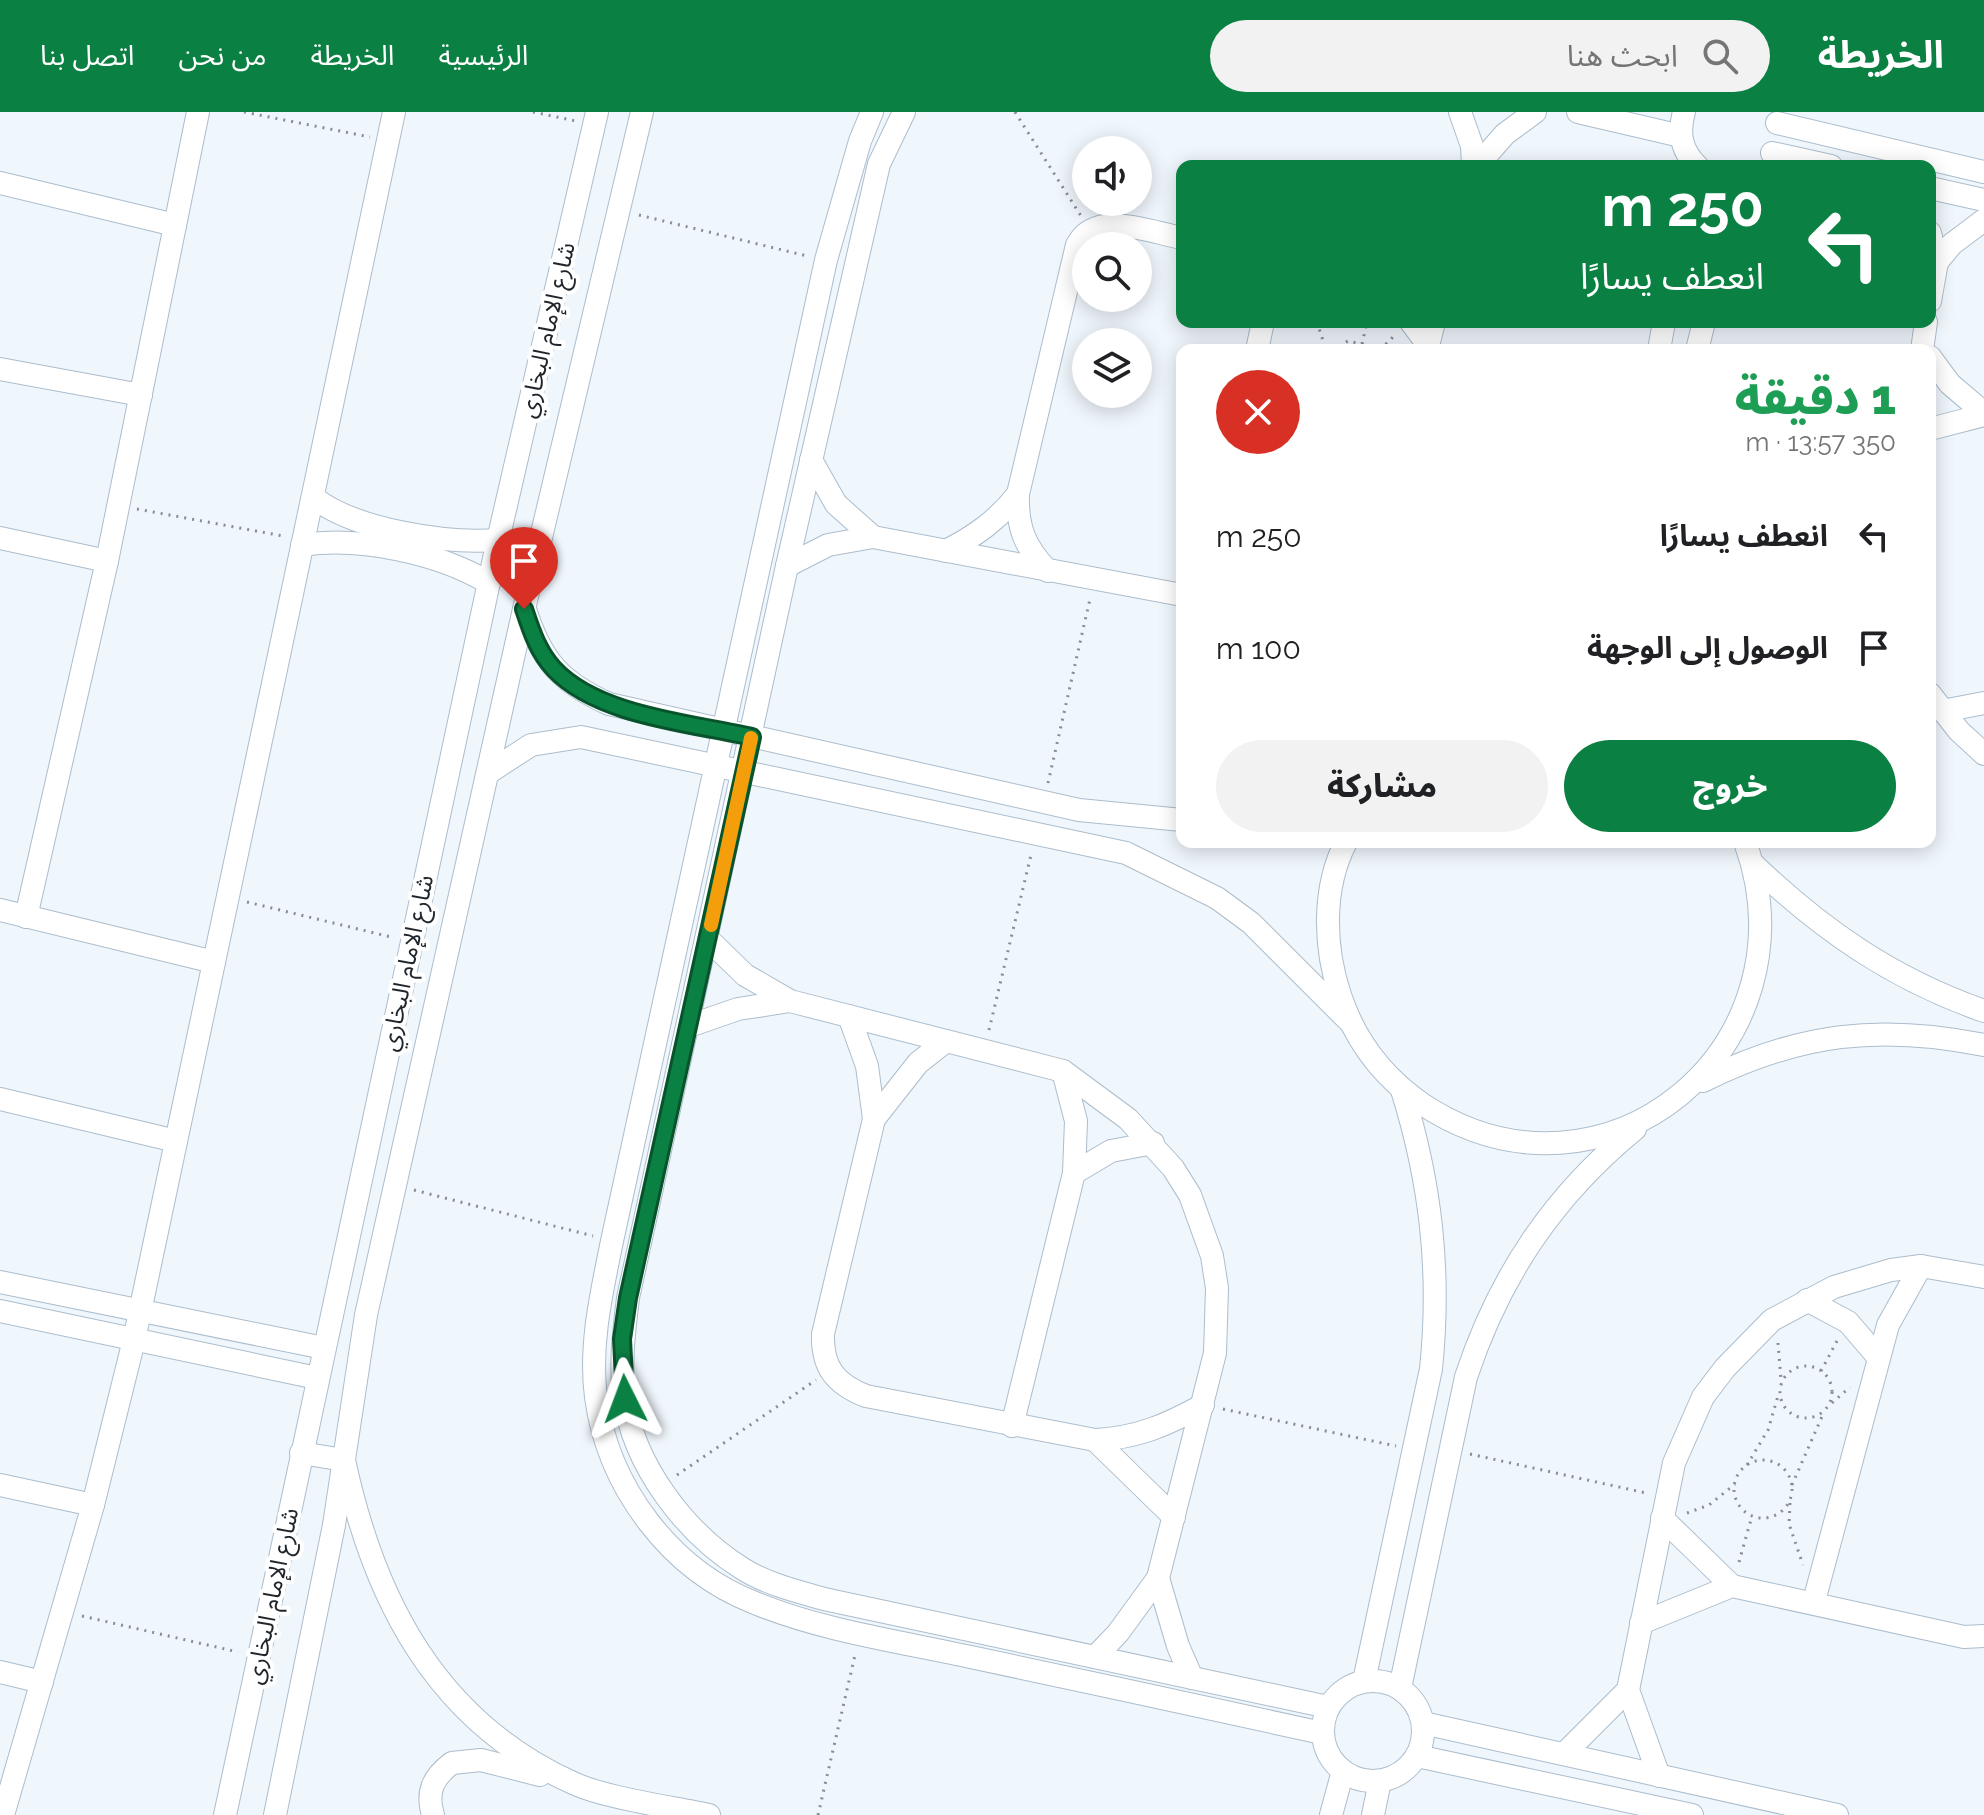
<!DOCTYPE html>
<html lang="ar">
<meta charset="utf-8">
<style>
:root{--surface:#fff;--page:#f2f2f2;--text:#202124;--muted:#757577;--accent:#0b8043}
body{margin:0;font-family:Raleway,"Noto Sans Arabic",sans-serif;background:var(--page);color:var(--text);direction:rtl;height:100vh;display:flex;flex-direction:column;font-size:30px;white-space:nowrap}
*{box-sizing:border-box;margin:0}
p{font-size:26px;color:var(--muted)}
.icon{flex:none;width:44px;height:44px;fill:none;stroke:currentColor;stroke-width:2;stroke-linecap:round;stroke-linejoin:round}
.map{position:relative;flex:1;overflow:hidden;direction:ltr}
.details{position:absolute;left:1176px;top:232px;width:760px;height:504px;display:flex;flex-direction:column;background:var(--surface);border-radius:16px;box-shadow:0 4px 20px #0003;direction:rtl}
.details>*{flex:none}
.top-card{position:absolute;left:1176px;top:48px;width:760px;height:168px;border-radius:16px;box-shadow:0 4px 20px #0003;direction:rtl;background:#0b8043;color:#fff;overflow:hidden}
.fabs{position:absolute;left:1072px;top:24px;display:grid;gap:16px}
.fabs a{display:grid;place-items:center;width:80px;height:80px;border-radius:50%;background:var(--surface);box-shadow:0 4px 20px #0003;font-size:40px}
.pin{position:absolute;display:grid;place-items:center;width:68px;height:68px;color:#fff;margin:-82px -34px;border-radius:50% 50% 50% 0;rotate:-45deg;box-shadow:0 0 8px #0007}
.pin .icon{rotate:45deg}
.me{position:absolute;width:88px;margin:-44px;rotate:357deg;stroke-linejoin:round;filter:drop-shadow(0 0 6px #0008)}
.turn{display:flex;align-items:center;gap:28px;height:168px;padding:0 40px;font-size:36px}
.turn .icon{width:104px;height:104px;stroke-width:2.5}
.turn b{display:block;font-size:56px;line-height:68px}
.round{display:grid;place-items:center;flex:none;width:84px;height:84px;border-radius:42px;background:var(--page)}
.overview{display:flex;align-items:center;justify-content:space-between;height:136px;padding:0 40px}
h1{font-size:48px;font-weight:800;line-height:60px;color:#1e9e55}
.primary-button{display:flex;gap:16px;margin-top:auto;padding:16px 40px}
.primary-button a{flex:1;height:92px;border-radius:48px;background:var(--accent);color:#fff;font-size:32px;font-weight:800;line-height:92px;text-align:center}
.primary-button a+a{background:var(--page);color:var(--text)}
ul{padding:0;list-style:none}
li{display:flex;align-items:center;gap:24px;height:112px;padding:0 40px}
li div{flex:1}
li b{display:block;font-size:30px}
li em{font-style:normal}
header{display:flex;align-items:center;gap:48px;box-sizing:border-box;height:112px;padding:0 40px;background:var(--accent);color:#fff}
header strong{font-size:38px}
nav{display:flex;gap:44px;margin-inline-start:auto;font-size:28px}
.search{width:560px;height:72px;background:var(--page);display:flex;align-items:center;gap:20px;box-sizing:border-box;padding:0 28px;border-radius:44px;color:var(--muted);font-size:30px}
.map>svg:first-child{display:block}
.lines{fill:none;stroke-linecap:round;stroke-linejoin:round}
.minor-casing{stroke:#acbdcc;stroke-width:24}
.path{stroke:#878d93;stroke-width:3;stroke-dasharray:2 6;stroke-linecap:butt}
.minor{stroke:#fff;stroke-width:22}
.route-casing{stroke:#07532c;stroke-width:20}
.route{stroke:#0b8043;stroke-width:14}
.slow{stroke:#f59e0b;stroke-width:14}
.labels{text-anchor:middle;stroke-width:8;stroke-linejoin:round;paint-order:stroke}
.street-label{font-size:24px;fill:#1f252b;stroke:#fff}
</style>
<header>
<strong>الخريطة</strong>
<div class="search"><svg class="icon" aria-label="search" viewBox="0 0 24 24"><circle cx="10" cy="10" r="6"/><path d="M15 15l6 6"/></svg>ابحث هنا</div>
<nav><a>الرئيسية</a><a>الخريطة</a><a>من نحن</a><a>اتصل بنا</a></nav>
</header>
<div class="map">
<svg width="1984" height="1703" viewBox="0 0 1984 1703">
<rect width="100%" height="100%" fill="#eff6fc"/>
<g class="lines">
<defs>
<g id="minor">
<path d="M872 0 860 29 826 148 612 1129C602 1179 589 1233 596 1285 608 1375 670 1458 755 1491 821 1518 896 1529 966 1544 1085 1569 1203 1595 1322 1621"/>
<path d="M904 0 879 52 787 454 628 1186C624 1219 620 1251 624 1284 633 1353 685 1421 743 1457 767 1472 796 1479 824 1487L1328 1595"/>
<polyline points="1460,0 1472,34 1473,54"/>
<polyline points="1578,0 1681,24"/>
<path d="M1684 0C1678 21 1681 38 1697 54"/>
<polyline points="1777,11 1984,60"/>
<polyline points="1772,41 1831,54"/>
<polyline points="1477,54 1505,22 1535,0"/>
<polyline points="0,71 175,113"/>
<polyline points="1930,76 1984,88"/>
<polyline points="1930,121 1937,150 1930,189"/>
<polyline points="1937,150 1952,132 1984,108"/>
<polyline points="1411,210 1428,233"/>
<polyline points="1257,238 1263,210"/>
<polyline points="1427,238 1434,210"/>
<polyline points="1659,238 1664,210"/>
<polyline points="1697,238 1704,210"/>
<polyline points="1922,238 1926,210"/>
<polyline points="1930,245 1950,272 1984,301"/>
<polyline points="0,257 141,283"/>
<polyline points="1930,317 1984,303"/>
<polyline points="811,348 836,392 873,425"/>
<path d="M313 385C354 418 446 432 498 428"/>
<polyline points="0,426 107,449"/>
<path d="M302 433C360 424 439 441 489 471"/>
<path d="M946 439C975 424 998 408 1018 382"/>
<polyline points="787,454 828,433 873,425 1182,483"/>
<path d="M1048 459C1024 435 1017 414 1018 382L1077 133C1096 97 1149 120 1182 126"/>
<path d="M525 497C541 548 560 570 609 592L1079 698 1182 708"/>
<polyline points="1930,582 1959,619 1984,642"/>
<polyline points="1942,599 1984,591"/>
<polyline points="488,661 531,633 581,625 1126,741 1217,786 1251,811 1349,909"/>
<path d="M1346 730C1322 776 1324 835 1340 883 1355 929 1383 965 1422 992 1605 1113 1819 934 1745 730"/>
<path d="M1754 753C1823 819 1893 867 1984 899"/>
<polyline points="0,798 214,850"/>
<polyline points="26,805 107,449 198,0"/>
<polyline points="708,827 745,863 790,889 1063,959 1128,1007 1173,1056 1190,1083 1212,1144 1217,1176 1215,1241 1158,1466 1118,1521 1095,1545"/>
<path d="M849 904 867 954 874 1007 823 1222C822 1255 835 1272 866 1284L1095 1328C1137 1326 1167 1313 1203 1293"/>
<polyline points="689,914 738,897 790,889"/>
<path d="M1703 969C1799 921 1880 912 1984 933"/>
<polyline points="0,987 176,1029"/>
<polyline points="874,1007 918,951 946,929"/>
<polyline points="1074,1061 1111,1039 1153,1031"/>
<polyline points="0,1170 324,1236"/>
<polyline points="1807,1188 1848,1210 1878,1245"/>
<polyline points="0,1199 317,1266"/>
<polyline points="1012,1314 1074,1061 1076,1009 1063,959"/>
<polyline points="1095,1328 1174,1405"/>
<path d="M301 1341 344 1348C374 1488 436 1609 573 1671 605 1686 672 1695 709 1703"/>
<polyline points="0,1373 93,1393"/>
<polyline points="1662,1406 1732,1474"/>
<polyline points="1158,1466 1178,1534 1192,1566"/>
<polyline points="1814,1489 1888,1213 1921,1154"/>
<polyline points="1641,1511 1732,1474 1964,1525 1984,1524"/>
<polyline points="0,1560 42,1570"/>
<circle cx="1373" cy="1619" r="50"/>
<path d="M1364 1569 1431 1257C1441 1160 1431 1071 1402 978"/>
<path d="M1400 1576 1466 1265C1499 1165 1553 1084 1635 1017"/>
<polyline points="1423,1611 1837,1703"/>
<polyline points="1564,1642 1628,1578"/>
<polyline points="1417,1644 1692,1703"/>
<polyline points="1659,1664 1628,1578 1674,1351 1703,1285 1725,1256 1772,1208 1834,1175 1891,1158 1921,1154 1984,1165"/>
<polyline points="3,1703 93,1393 134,1228 394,0"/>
<polyline points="225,1703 498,428 597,0"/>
<polyline points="275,1703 334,1413 366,1203 524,497 642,0"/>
<path d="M433 1703C426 1680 433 1665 452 1651L481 1648 540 1663"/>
<polyline points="1331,1703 1343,1659"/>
<polyline points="1373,1703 1380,1669"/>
</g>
</defs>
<use href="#minor" class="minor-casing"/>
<g class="path">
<polyline points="244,0 370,25"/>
<polyline points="533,0 576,9"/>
<polyline points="1015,0 1081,104"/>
<polyline points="639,103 807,144"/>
<polyline points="1317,210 1326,238"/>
<polyline points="1362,232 1367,210"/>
<polyline points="1332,238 1348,229 1362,232 1367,238"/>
<polyline points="1380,238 1396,222"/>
<polyline points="137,397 283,424"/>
<polyline points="1048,671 1090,487"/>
<polyline points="247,790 391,825"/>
<polyline points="989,918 1031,743"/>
<polyline points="414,1078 593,1124"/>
<polyline points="1778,1231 1781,1268"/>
<circle cx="1806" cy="1280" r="26"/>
<polyline points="1821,1259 1838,1227"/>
<polyline points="1832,1291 1850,1275"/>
<polyline points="1223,1297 1396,1334"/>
<polyline points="1470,1342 1646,1381"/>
<circle cx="1763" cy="1377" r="29"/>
<polyline points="1747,1353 1768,1318 1778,1284"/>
<polyline points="677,1363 816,1268"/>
<polyline points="1792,1373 1824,1300"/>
<polyline points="1790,1391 1789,1412 1803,1453"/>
<polyline points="1687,1401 1709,1393 1735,1372"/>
<polyline points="1739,1450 1752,1404"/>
<polyline points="82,1504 238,1540"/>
<polyline points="818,1703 855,1543"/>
</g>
<use href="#minor" class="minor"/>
</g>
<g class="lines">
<defs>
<path id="route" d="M524 497C531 518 538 540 554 557 598 604 691 611 752 625L628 1186 622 1227 625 1287"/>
</defs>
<use href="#route" class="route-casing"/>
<use href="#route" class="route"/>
<polyline class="slow" points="711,813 751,626"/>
</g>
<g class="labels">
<g class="street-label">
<text transform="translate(547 218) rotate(-77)" y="8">شارع الإمام البخاري</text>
<text transform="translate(407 851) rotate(-78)" y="8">شارع الإمام البخاري</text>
<text transform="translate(272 1484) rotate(-78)" y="8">شارع الإمام البخاري</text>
</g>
</g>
</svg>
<div class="fabs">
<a><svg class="icon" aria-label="sound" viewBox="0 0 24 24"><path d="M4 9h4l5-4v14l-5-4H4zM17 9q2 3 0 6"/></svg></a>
<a><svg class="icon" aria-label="search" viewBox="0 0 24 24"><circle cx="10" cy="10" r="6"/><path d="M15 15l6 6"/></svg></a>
<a><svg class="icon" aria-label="layers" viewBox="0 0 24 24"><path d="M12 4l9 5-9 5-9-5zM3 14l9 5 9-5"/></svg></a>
</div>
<div class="pin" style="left:524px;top:497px;background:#d93025"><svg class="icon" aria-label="arrive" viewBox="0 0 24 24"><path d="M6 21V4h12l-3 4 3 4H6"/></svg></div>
<svg class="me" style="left:625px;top:1287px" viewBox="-20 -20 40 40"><path d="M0-17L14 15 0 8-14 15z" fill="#0b8043" stroke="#fff" stroke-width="4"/></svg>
<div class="top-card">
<div class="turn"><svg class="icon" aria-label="left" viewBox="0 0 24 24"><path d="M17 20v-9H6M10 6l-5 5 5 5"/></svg><div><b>250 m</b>انعطف يسارًا</div></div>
</div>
<section class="details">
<div class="overview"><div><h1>1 دقيقة</h1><p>350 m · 13:57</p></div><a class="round" style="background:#d93025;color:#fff"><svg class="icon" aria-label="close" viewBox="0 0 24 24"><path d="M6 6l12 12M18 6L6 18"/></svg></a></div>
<ul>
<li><svg class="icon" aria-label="left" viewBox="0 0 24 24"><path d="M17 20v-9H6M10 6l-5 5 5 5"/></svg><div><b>انعطف يسارًا</b></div><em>250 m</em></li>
<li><svg class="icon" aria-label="arrive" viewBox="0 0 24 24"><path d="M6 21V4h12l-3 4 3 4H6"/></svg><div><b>الوصول إلى الوجهة</b></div><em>100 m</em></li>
</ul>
<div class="primary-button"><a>خروج</a><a>مشاركة</a></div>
</section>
</div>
